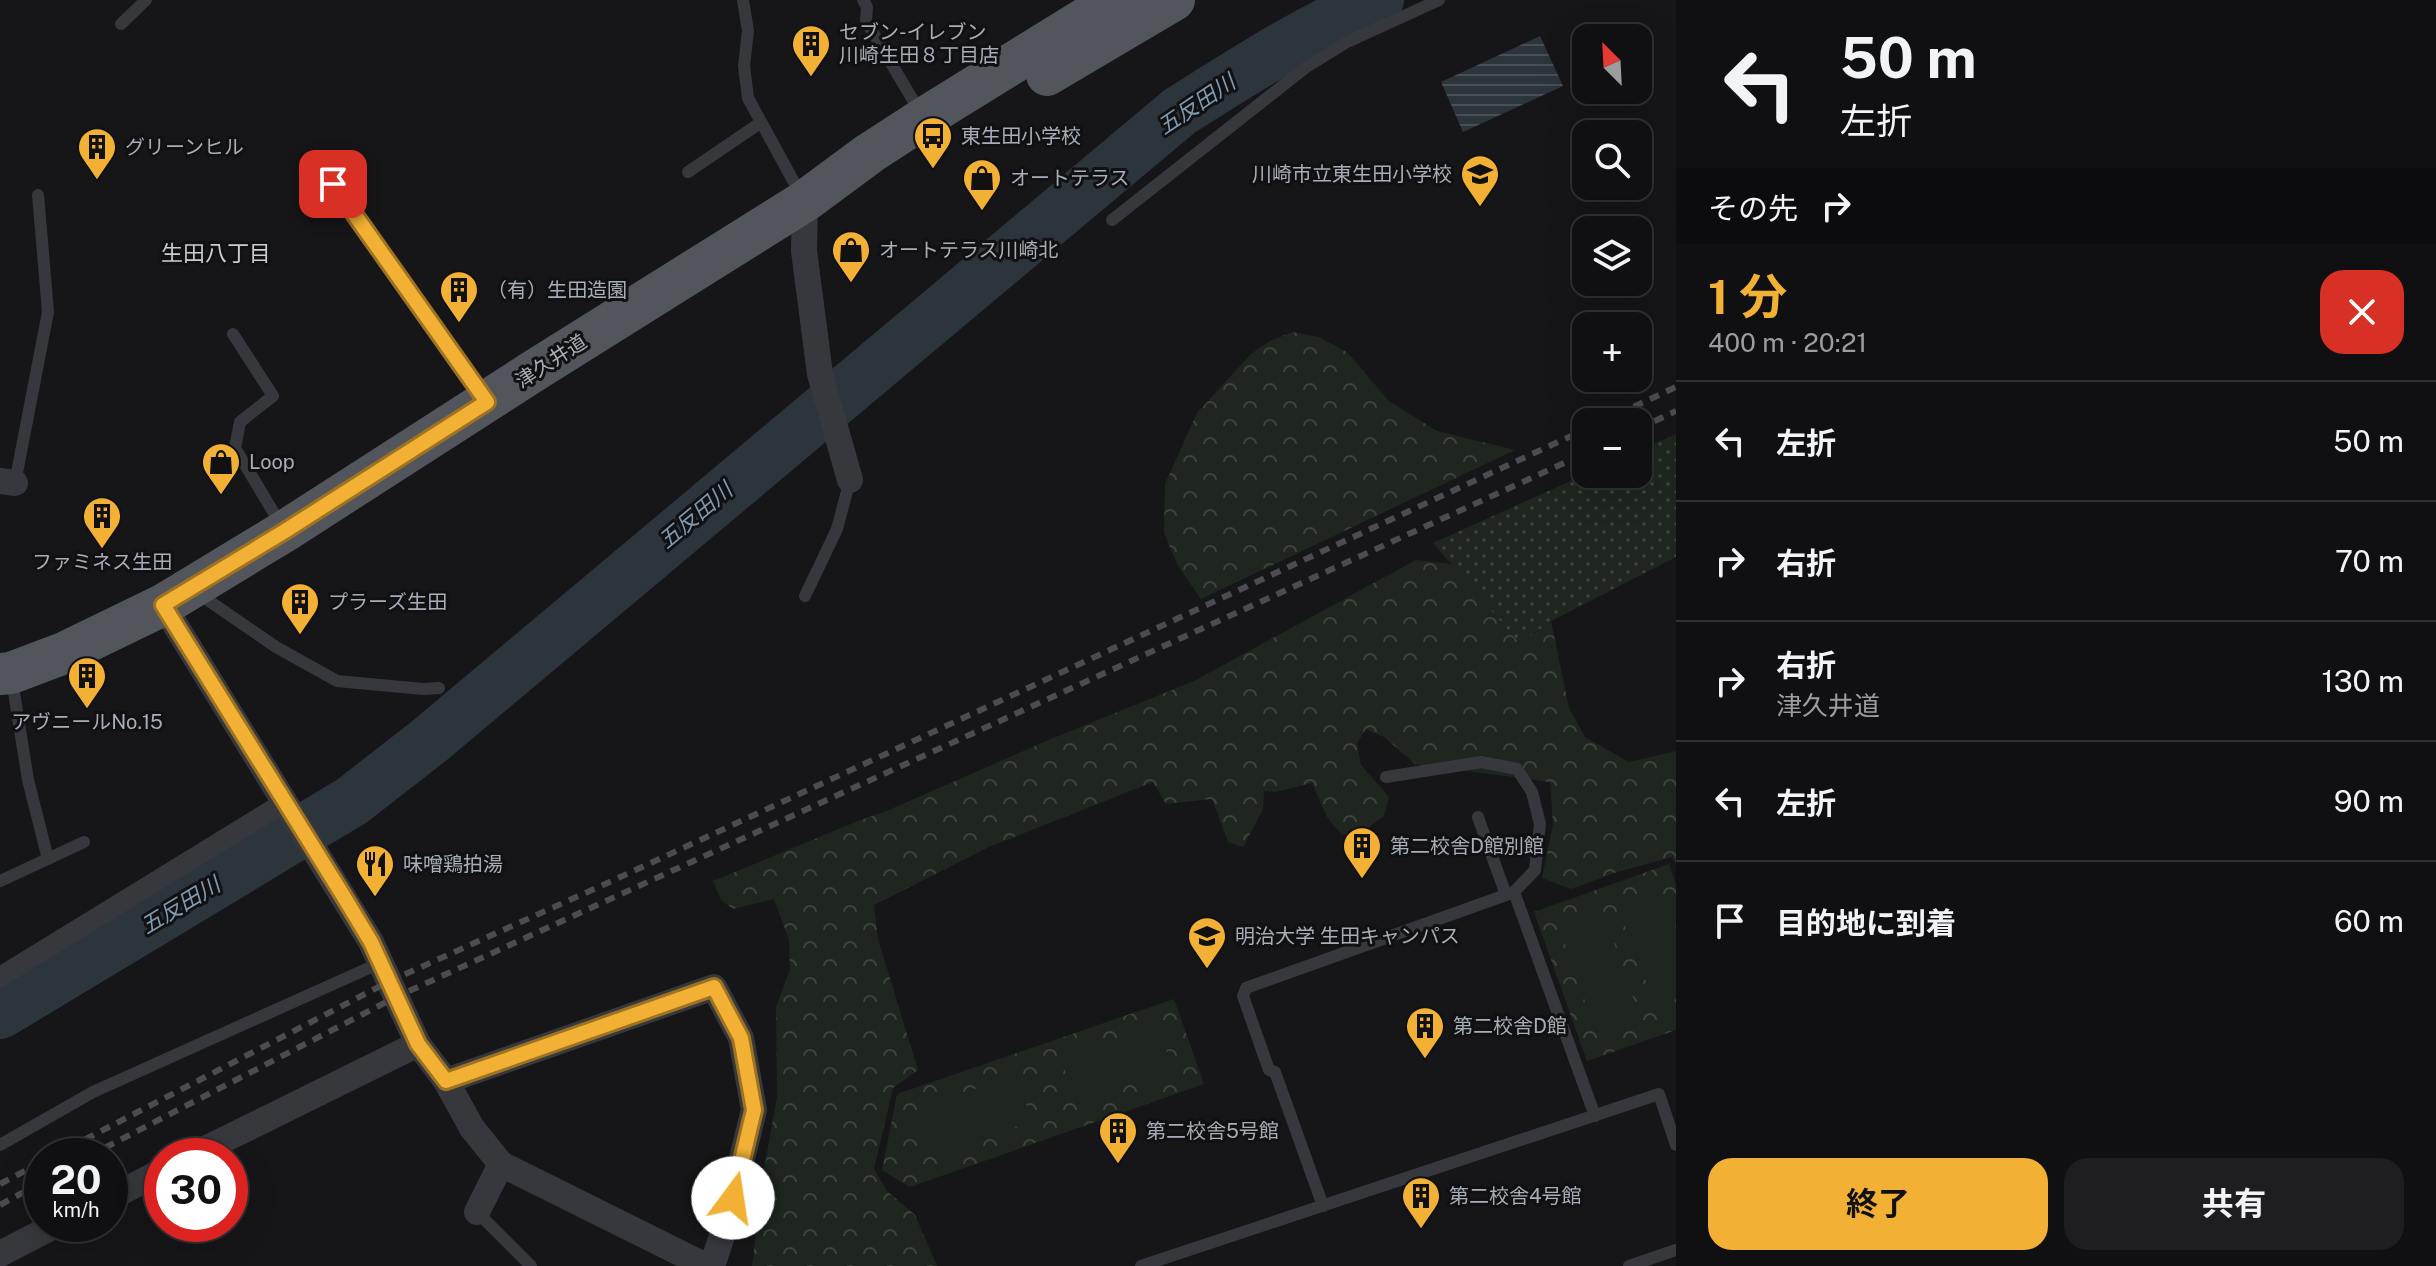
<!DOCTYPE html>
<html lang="ja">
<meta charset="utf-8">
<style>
:root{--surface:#101012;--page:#1e1e20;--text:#f1f3f6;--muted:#9c9d9f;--line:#303032;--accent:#f2b134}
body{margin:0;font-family:"Public Sans","Noto Sans JP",sans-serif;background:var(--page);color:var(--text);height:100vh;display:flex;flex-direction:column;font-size:30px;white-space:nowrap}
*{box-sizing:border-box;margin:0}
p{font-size:26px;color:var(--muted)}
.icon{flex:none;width:44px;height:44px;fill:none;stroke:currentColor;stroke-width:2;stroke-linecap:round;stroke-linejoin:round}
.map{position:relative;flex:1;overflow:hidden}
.panel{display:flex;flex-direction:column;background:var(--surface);width:760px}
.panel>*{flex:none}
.guide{background:#101012;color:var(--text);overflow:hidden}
.needle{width:52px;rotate:336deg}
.tools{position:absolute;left:1572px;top:24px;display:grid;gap:16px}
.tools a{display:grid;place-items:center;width:80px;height:80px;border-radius:16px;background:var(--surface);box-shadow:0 8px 32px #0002,0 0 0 2px var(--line);font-size:40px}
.speed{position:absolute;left:24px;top:1138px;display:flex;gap:16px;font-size:40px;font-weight:700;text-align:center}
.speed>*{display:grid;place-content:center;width:104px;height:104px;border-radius:50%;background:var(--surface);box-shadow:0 8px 32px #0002,0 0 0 2px var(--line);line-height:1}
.speed small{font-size:20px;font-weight:400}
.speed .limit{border:12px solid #d22;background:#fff;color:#111}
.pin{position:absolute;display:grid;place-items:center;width:68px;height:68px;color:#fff;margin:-34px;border-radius:16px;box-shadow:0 4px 12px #0006}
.me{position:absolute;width:88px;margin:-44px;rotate:14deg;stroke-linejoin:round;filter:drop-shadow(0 0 6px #0008)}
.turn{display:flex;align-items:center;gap:28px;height:168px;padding:0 32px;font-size:36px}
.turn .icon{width:104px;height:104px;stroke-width:2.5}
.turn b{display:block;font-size:56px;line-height:68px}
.then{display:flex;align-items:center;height:76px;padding:0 32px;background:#0003;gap:16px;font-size:30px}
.round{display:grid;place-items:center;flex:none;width:84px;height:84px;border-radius:24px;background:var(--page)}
.headline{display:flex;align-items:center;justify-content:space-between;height:136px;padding:0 32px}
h1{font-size:48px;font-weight:700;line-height:60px;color:var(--accent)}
.action{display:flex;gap:16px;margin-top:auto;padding:16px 32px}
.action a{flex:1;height:92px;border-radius:24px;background:var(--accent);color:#111;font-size:32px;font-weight:700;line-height:92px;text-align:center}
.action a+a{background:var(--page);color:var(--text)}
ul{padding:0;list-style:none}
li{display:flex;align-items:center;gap:24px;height:120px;padding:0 32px;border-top:2px solid var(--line)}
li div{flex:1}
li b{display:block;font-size:30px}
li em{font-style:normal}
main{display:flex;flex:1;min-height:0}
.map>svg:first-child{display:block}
.grass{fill:url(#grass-dots)}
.forest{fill:url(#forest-crowns)}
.pitch{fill:#1e261f}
.water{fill:url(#water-rules)}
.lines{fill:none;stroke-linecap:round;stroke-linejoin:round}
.river{stroke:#2c353c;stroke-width:52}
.service{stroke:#37383d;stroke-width:12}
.pedestrian{stroke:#37383d;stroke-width:20}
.minor{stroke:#37383d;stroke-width:26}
.primary{stroke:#53555c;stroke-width:42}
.rail{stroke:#4a4c52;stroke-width:6;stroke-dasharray:10 8;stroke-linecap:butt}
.route-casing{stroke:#9d7322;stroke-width:20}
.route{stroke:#f2b134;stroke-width:14}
.labels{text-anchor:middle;stroke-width:6;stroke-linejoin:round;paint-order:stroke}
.poi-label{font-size:20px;fill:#a8adb8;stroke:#111113;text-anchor:start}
.street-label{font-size:20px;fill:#a8adb8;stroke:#111113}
.water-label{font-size:22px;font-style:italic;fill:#7f9bb3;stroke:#111113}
.neighbourhood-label{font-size:22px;fill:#c9ccd4;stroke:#111113}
</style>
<main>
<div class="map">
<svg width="1676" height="1266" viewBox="0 0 1676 1266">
<defs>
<pattern id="grass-dots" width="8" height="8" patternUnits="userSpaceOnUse" patternTransform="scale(2)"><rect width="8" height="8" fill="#1e261f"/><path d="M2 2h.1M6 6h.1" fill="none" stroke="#3c433d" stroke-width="1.8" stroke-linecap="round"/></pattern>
<pattern id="forest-crowns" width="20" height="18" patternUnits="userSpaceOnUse" patternTransform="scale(2)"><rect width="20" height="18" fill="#1e261f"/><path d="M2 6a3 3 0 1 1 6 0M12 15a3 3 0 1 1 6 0" fill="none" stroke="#3c433d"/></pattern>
<pattern id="water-rules" width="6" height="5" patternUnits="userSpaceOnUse" patternTransform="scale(2)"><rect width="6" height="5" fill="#2c353c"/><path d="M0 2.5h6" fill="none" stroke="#485056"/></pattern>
</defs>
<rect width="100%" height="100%" fill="#161618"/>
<polygon class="grass" points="1676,434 1676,557 1551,621 1520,644 1433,543 1586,474 1638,474 1638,451"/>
<g class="forest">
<polygon points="1292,332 1319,337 1347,352 1389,401 1437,431 1515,450 1201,599 1178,566 1164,533 1165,484 1197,413 1251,354 1268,342"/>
<polygon points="1416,560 1452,564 1520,644 1551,621 1569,708 1585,737 1629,762 1676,751 1676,865 1672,857 1617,872 1571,889 1542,878 1553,824 1550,782 1415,764 1384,737 1366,729 1357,743 1361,765 1389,797 1384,816 1369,827 1342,835 1327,817 1312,783 1275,792 1264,791 1263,809 1243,847 1228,842 1212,799 1166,804 1153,782 989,847 874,905 878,939 918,1070 893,1088 874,1169 887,1191 915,1215 937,1266 752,1266 762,1181 777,1097 776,1007 790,969 789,940 774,899 733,909 721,900 713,881 858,821 889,810 1051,739 1194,681"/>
<polygon points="1669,864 1676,885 1676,1030 1587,1061 1534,912"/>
<polygon points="1174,999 1204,1084 910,1187 882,1170 897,1094"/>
</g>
<g class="pitch">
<polygon points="1665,896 1676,928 1676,999 1655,1006 1620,912"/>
<polygon points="1605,917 1639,1015 1595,1030 1561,932"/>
<polygon points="1158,1025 1173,1070 1076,1103 1061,1058"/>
<polygon points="1016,1075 1032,1121 933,1155 917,1109"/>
</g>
<polygon class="water" points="1540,36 1563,86 1463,132 1441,82"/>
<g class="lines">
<path class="river" d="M0 1013 352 801 429 741 1180 111C1244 71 1308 29 1378 0"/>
<g class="service">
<polyline points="743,0 748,31 744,66 748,98 801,195"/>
<polyline points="863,0 867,7 866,21 920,112"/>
<polyline points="121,24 146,0"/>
<polyline points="688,172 760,123"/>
<polyline points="333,184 483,396"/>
<polyline points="1112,220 1305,68 1347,42 1439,0"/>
<polyline points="233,334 273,396 240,422 235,448 281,525"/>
<polyline points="15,483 48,312 38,195"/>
<polyline points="199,594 276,647 337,681 423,689 439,688"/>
<polyline points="805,596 837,529 850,480"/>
<polyline points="12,680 28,780 48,859"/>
<polyline points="1386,777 1481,762 1517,769 1532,792 1540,824 1535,870 1514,892"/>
<polyline points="1478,817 1506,895"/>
<polyline points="0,881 84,842"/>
<polyline points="0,1145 93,1092 380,963"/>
<polyline points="1323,1206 1275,1072 1269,1070 1243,996 1246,988 1506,895 1514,892 1595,1116"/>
<polyline points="477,1212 531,1266"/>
<polyline points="1141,1266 1659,1094 1676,1145"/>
<polyline points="1629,1266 1676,1250"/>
</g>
<polyline class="pedestrian" points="0,977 272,810 285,801"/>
<g class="minor">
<polyline points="805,201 804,251 820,374 850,480"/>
<polyline points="0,481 15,483"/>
<polyline points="163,605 371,942 418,1044 446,1081 472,1128 501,1164 706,1266"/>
<polyline points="446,1081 714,987 741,1038 754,1110 725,1227 712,1266"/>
<polyline points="191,1156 418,1044"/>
<polyline points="110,1198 162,1171"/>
<polyline points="477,1212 501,1164"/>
<polyline points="0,1254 58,1224"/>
</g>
<g class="primary">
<polyline points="1047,75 1174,0"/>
<polyline points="0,674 11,673 64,653 163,605 285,531 532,372 805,201 870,153 924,118 1115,0"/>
</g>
<g class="rail">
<polyline points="1601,422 1676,387"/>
<polyline points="1638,429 1676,411"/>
<polyline points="53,1156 390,981 614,880 1586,429"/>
<polyline points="89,1156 396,997 1586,453"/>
<polyline points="0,1184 42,1162"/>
<polyline points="0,1205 42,1182"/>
</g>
</g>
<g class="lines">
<defs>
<polyline id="route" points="333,184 487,402 285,531 163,605 344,897 371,942 418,1044 446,1081 714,987 741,1038 754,1110 733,1198"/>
</defs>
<use href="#route" class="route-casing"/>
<use href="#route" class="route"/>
</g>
<defs>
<symbol id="building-pin" viewBox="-11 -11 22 30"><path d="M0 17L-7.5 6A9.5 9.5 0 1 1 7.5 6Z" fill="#f2b134" stroke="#111113"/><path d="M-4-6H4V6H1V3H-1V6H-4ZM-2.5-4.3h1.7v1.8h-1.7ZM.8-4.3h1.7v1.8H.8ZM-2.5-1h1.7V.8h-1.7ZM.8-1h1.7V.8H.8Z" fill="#111"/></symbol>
<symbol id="bus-pin" viewBox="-11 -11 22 30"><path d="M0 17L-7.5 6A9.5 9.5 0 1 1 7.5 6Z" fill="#f2b134" stroke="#111113"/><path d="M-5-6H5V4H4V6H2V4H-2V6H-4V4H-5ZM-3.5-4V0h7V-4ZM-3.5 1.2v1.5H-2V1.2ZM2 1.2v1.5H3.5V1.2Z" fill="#111"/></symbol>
<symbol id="school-pin" viewBox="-11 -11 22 30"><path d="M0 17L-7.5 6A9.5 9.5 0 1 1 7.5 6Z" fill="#f2b134" stroke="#111113"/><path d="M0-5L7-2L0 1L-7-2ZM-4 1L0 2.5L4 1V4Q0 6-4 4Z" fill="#111"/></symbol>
<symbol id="shop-pin" viewBox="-11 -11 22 30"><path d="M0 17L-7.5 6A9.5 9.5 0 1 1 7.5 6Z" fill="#f2b134" stroke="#111113"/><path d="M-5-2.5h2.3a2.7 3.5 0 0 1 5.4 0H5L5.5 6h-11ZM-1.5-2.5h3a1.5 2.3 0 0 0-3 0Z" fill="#111"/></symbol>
<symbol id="restaurant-pin" viewBox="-11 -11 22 30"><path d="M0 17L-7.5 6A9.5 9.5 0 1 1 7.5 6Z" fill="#f2b134" stroke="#111113"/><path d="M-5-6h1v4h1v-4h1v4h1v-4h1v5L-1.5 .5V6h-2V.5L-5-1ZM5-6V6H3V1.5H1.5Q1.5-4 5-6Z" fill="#111"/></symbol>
<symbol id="university-pin" viewBox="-11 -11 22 30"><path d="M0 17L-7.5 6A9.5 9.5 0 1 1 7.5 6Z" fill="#f2b134" stroke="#111113"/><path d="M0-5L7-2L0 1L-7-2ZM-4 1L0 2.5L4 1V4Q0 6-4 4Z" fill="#111"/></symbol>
</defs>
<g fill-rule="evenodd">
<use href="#building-pin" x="789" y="22" width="44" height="60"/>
<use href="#bus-pin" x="911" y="114" width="44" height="60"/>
<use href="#building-pin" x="75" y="125" width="44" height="60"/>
<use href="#school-pin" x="1458" y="152" width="44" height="60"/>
<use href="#shop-pin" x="960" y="156" width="44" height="60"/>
<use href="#shop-pin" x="829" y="228" width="44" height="60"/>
<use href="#building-pin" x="437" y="268" width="44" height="60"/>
<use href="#shop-pin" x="199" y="440" width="44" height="60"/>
<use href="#building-pin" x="80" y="494" width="44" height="60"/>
<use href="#building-pin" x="278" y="580" width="44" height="60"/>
<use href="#building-pin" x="65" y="654" width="44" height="60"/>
<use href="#building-pin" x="1340" y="824" width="44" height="60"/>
<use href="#restaurant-pin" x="353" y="842" width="44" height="60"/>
<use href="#university-pin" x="1185" y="914" width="44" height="60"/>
<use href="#building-pin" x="1403" y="1004" width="44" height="60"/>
<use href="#building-pin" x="1096" y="1109" width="44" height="60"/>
<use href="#building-pin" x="1399" y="1174" width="44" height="60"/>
</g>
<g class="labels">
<g class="poi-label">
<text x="839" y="39">セブン-イレブン<tspan x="839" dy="23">川崎生田８丁目店</tspan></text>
<text x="961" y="143">東生田小学校</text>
<text x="125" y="154">グリーンヒル</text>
<text x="1452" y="181" text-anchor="end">川崎市立東生田小学校</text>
<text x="1010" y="185">オートテラス</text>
<text x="879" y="257">オートテラス川崎北</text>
<text x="487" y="297">（有）生田造園</text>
<text x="249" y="469">Loop</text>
<text x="102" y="569" text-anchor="middle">ファミネス生田</text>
<text x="328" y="609">プラーズ生田</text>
<text x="87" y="729" text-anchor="middle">アヴニールNo.15</text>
<text x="1390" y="853">第二校舎D館別館</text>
<text x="403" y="871">味噌鶏拍湯</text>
<text x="1235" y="943">明治大学 生田キャンパス</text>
<text x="1453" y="1033">第二校舎D館</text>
<text x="1146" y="1138">第二校舎5号館</text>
<text x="1449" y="1203">第二校舎4号館</text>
</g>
<g class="street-label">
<text transform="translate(551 361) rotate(-33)" y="7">津久井道</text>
</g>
<g class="water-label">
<text transform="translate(1196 104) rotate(-34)" y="8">五反田川</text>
<text transform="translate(695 515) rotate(-40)" y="8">五反田川</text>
<text transform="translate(180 905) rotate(-31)" y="8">五反田川</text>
</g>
<g class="neighbourhood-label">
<text x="216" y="261">生田八丁目</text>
</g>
</g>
</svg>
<div class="tools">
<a><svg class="needle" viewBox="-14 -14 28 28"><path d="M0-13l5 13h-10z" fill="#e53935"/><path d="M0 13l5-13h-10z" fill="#9c9d9f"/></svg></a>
<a><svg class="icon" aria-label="search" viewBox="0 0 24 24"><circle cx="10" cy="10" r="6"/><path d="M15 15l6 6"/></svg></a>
<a><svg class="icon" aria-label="layers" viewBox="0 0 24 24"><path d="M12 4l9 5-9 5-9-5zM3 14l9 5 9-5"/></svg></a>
<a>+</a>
<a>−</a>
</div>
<div class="speed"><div>20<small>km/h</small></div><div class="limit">30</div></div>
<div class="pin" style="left:333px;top:184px;background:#d93025"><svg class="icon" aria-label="arrive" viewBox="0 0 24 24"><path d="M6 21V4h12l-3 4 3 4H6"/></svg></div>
<svg class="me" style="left:733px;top:1198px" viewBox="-20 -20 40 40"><circle r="19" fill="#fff"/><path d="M0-13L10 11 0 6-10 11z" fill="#f2b134"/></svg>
</div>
<section class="panel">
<div class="guide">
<div class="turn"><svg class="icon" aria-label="left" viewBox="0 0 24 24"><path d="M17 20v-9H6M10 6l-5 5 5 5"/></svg><div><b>50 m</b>左折</div></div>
<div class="then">その先<svg class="icon" aria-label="right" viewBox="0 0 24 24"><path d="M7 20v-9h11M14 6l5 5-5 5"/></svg></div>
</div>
<div class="headline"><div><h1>1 分</h1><p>400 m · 20:21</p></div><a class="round" style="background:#d93025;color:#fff"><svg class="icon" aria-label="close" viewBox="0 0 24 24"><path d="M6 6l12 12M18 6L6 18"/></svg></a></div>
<ul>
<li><svg class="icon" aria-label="left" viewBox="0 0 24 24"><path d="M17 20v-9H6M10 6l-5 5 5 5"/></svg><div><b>左折</b></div><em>50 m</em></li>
<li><svg class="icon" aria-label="right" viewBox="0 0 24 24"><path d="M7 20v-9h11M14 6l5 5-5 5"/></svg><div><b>右折</b></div><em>70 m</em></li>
<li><svg class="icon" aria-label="right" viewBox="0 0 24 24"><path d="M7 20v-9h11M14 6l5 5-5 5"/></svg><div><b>右折</b><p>津久井道</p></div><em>130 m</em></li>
<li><svg class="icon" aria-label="left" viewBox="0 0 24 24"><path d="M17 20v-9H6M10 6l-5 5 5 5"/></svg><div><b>左折</b></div><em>90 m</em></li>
<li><svg class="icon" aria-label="arrive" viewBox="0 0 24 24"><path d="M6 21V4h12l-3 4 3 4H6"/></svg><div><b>目的地に到着</b></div><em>60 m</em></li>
</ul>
<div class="action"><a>終了</a><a>共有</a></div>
</section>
</main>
